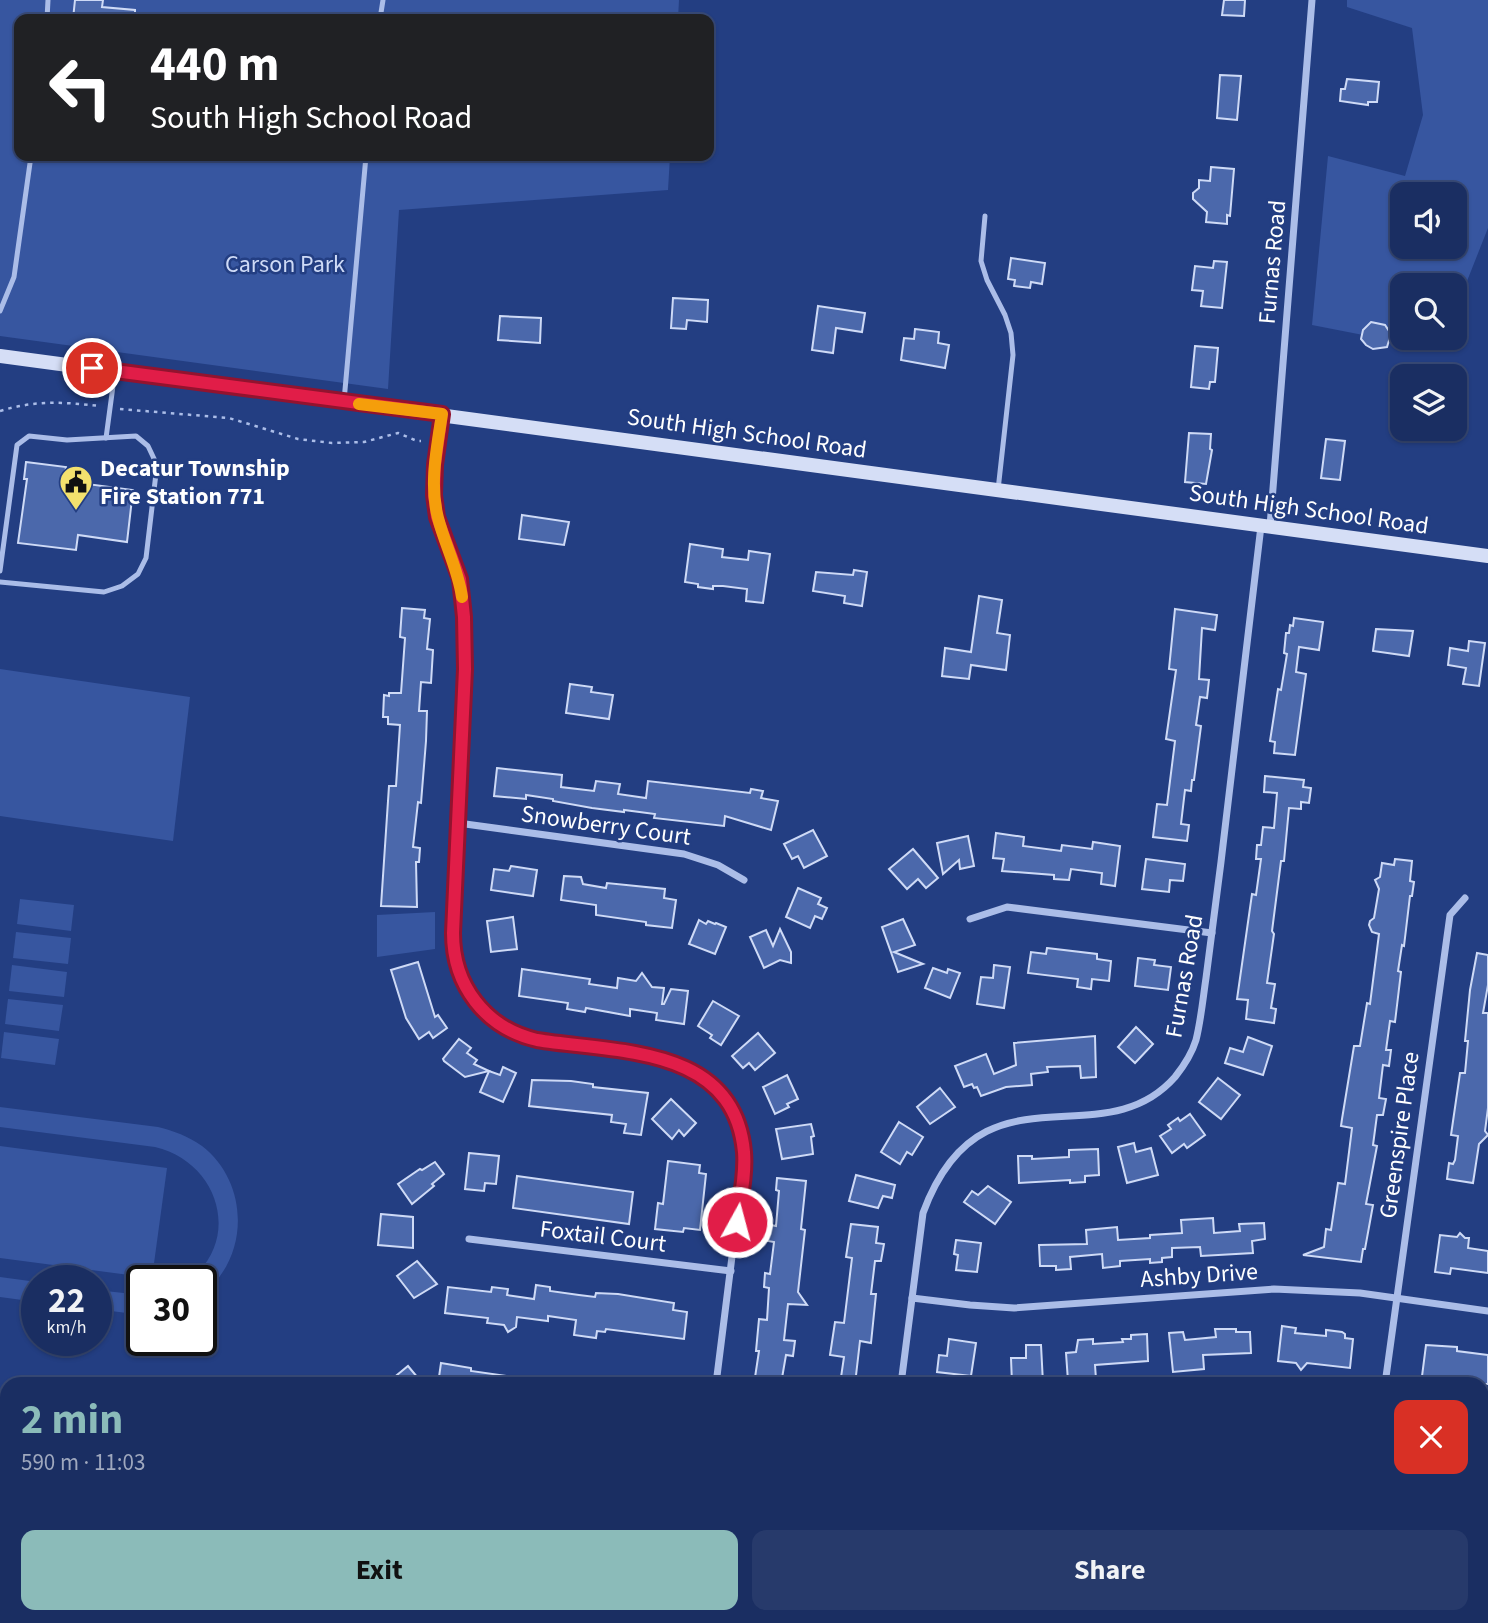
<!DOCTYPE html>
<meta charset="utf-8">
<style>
:root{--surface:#1a2e62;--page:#273a6b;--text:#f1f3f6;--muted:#9fa8be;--line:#384a77;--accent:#8bbbb9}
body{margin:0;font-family:"Source Sans 3",sans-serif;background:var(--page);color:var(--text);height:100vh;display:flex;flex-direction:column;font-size:26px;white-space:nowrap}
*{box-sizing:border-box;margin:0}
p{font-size:23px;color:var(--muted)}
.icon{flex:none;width:38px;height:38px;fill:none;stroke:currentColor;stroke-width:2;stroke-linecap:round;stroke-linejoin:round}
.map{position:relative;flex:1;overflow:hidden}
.sheet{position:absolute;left:0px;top:1377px;width:1489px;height:247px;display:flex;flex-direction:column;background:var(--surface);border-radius:21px 21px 0 0;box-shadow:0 2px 5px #0004,0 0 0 2px var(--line)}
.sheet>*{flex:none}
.top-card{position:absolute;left:14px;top:14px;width:700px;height:147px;border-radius:14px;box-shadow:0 2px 5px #0004,0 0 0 2px var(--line);background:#202124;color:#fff;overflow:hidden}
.tools{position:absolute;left:1390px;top:182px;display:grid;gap:14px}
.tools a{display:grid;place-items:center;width:77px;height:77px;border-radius:14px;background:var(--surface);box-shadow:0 2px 5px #0004,0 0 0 2px var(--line);font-size:35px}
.speed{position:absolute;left:21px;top:1265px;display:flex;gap:14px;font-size:35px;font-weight:700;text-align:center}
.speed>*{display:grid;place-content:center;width:91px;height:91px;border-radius:50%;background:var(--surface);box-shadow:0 2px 5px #0004,0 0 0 2px var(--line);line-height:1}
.speed small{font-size:18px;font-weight:400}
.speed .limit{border:4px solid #111;border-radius:10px;background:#fff;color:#111}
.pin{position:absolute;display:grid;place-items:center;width:60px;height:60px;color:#fff;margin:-30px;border:4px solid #fff;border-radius:50%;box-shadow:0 2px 7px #0007}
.me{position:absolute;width:77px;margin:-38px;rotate:7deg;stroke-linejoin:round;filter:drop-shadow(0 0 5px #0008)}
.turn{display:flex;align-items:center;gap:24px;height:147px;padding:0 21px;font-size:32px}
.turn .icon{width:91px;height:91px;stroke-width:2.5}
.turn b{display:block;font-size:49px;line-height:60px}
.round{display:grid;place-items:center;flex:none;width:74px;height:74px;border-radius:14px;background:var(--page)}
.summary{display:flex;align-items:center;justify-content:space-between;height:119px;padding:0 21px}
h1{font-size:42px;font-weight:700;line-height:52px;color:var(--accent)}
.action{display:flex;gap:14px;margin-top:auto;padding:14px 21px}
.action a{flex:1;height:80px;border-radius:14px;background:var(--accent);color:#111;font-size:28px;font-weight:700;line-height:80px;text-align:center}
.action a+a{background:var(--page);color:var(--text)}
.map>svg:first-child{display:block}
.green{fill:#3756a0;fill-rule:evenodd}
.building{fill:#4b68ab;stroke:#cedaf6;stroke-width:2}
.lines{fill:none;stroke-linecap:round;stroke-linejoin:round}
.path{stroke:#abbde8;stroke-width:2.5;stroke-dasharray:3.5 5;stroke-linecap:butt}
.service{stroke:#abbde8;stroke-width:5}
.minor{stroke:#abbde8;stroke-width:7}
.secondary{stroke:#d5def6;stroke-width:14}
.route-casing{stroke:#92132f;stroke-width:18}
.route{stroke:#e11d48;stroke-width:12}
.slow{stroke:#f59e0b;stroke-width:12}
.labels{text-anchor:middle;stroke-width:5;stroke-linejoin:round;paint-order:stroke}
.street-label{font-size:24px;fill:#fff;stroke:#233e82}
.park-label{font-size:24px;fill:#cedaf6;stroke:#233e82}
.poi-label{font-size:24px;font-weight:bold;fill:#fff;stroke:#233e82;text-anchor:start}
</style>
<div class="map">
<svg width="1488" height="1623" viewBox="0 0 1488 1623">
<rect width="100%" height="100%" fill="#233e82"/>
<g class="green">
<polygon points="0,0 679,0 678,19 19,19 19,156 670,156 668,190 399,210 388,389 0,336"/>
<path d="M1347 0H1488V228L1454 314V285H1402V338H1445L1440 350 1312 325 1328 156 1405 176 1423 115 1412 28 1347 7ZM1402 194H1454V247H1402Z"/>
<polygon points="0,669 190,697 173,841 0,816"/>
<polygon points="20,899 74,905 71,931 17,924"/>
<polygon points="435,912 435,949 377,957 377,915"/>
<polygon points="16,932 71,938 68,964 13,958"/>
<polygon points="12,965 67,972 64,997 9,991"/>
<polygon points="8,999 63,1005 59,1031 5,1024"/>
<polygon points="4,1032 59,1039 55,1065 1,1058"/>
<path d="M0 1107 158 1127C174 1131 188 1136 202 1146 250 1183 250 1259 201 1295V1281H188C243 1240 219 1162 155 1147L0 1127Z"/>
<polygon points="0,1146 167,1168 152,1278 0,1258"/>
<polygon points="0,1277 37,1282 37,1302 0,1297"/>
<polygon points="96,1290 142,1295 142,1315 96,1309"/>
<polygon points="7,1561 7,1617 208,1617 207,1623 0,1623 0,1563"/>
</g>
<g class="building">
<polygon points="75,0 103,0 102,7 135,10 135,19 73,19"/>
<polygon points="1224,0 1245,0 1244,16 1222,15"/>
<polygon points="1220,75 1241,76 1237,120 1217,118"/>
<polygon points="1347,79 1379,82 1377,102 1368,102 1368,105 1340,101 1341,89 1345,89"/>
<polygon points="1211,167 1234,169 1230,216 1227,215 1227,224 1206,222 1207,212 1193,199 1193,193 1199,188 1199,180 1210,181"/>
<polygon points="1011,258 1045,263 1042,284 1031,282 1030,288 1014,286 1015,280 1008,279"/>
<polygon points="1214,261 1227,262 1222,308 1201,306 1203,291 1192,290 1195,266 1213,268"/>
<polygon points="673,298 708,300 707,322 687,320 686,329 671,328"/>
<polygon points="818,306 865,313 862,332 836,328 833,353 812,350"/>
<polygon points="500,316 541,318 540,343 498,340"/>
<polygon points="1371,322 1385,325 1391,334 1387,347 1373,349 1366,345 1361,339 1363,330"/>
<polygon points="915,329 939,332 938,343 949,345 945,368 901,360 904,338 914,339"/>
<polygon points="1195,346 1218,348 1215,382 1210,382 1209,389 1191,387"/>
<polygon points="1189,433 1211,434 1210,449 1212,450 1206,484 1185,482"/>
<polygon points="1326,439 1345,441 1340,480 1321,478"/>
<polygon points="26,462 66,467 64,481 133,490 127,542 78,535 76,550 18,543 27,479 24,479"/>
<polygon points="522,515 569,522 564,545 519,539"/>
<polygon points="690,544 723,549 722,557 748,560 749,551 770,554 763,603 746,601 747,589 723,586 713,586 713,589 698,587 698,584 685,582"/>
<polygon points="854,570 867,572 862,606 844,603 845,596 813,591 816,572 853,575"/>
<polygon points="979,596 1002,600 997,633 1010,635 1006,670 971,665 969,679 942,676 945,648 971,652"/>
<polygon points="402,608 425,610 424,618 430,619 427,649 433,650 431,683 421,682 419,711 427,711 426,741 421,803 418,802 413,847 420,848 419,862 416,862 417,907 381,906 389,786 396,786 400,725 388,724 388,717 383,717 384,695 389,696 389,693 401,693 405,638 400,637"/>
<polygon points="1175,609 1217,615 1215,630 1202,628 1199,679 1209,680 1207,698 1200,697 1196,725 1201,726 1194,780 1192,780 1191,791 1185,790 1181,824 1189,825 1187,841 1153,837 1157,804 1167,805 1175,741 1166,739 1176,670 1169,669"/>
<polygon points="1294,618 1323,622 1319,650 1299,647 1296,672 1306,674 1295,755 1274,753 1275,742 1270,741 1278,689 1281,690 1287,654 1284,653 1286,633 1289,633 1290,625 1293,626"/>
<polygon points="1376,629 1413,631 1409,656 1373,651"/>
<polygon points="1469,641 1485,643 1479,686 1463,684 1466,668 1448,665 1450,648 1468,651"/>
<polygon points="570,684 592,687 591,692 613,695 609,719 566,713"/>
<polygon points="497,768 562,775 561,787 594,791 596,781 620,784 618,794 646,798 648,781 750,793 751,789 763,791 761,798 778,801 771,830 725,816 724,826 654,818 655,814 624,810 624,812 592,808 553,801 553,799 526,795 526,799 494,796"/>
<polygon points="1265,776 1304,780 1303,787 1311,788 1309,803 1301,802 1301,809 1289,808 1284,861 1281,861 1272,931 1274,934 1267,983 1275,984 1271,1008 1276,1009 1274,1023 1246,1019 1248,1000 1237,999 1252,894 1256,895 1261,859 1256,859 1257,845 1261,845 1263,827 1274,828 1277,793 1264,792"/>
<polygon points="813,830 827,856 804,868 798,856 792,859 784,844"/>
<polygon points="996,833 1024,837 1023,846 1061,851 1062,845 1092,849 1093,842 1120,846 1115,886 1101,884 1102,873 1071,869 1069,880 1054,879 1054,875 1002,871 1004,859 993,858"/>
<polygon points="968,836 974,866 960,869 959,860 943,874 937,843"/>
<polygon points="913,849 938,878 926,888 918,879 907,889 889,869"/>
<polygon points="1146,859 1185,864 1183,881 1170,880 1169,892 1142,889"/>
<polygon points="1395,859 1412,861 1410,881 1414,882 1412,896 1410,896 1404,946 1402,945 1398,971 1401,972 1395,1022 1390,1021 1386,1050 1391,1050 1389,1066 1383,1065 1379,1098 1386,1099 1383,1115 1377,1115 1373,1145 1377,1146 1366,1204 1373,1205 1365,1249 1363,1249 1361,1262 1303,1255 1324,1247 1326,1229 1331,1230 1338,1183 1345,1184 1352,1128 1341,1126 1342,1119 1354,1046 1360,1046 1367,1003 1370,1004 1379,934 1372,932 1369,925 1370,921 1374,918 1379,889 1375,880 1380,877 1382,863 1394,865"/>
<polygon points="511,866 537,870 533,896 491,890 494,869 509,871"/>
<polygon points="564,876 581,877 583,884 606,888 607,883 665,889 664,898 676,900 672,928 646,925 646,922 596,915 596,905 561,900"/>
<polygon points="798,888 821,898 818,904 827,908 822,919 815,916 810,928 786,917"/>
<polygon points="513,917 517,949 491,952 487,921"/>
<polygon points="903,919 915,945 894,952 923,964 898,972 882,927"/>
<polygon points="699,920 706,924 708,921 715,924 716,923 726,927 715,954 689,944"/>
<polygon points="780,929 791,952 791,963 780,960 764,968 750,937 766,930 773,946"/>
<polygon points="1047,948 1097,954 1097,959 1111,961 1109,981 1092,979 1091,989 1077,987 1078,979 1028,973 1031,952 1046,954"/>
<polygon points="1477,953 1488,955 1488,985 1483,1013 1488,1013 1488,1108 1485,1131 1488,1135 1479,1144 1473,1183 1447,1179 1449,1163 1453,1164 1455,1160 1458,1136 1451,1135 1460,1073 1465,1073 1468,1041 1465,1041 1470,990"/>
<polygon points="1138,958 1155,960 1154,965 1171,967 1168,990 1135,986"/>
<polygon points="418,962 435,1017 438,1015 447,1028 433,1038 429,1032 419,1039 406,1018 391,970"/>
<polygon points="994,965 1010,967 1004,1008 977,1004 981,977 993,978"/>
<polygon points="933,968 947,973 948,969 960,973 950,998 925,988"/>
<polygon points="522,969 590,979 589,984 617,988 618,978 636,981 642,973 652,987 664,988 662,1004 664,1004 671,989 688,991 684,1024 656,1020 657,1013 630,1009 630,1016 586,1008 585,1012 567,1009 568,1003 519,996"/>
<polygon points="713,1001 739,1016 721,1045 710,1038 712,1035 698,1026"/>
<polygon points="1136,1027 1153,1044 1135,1063 1118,1047"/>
<polygon points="758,1033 775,1053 755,1070 749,1063 743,1068 732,1056"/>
<polygon points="1095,1036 1096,1077 1081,1078 1080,1066 1047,1067 1048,1072 1031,1074 1032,1085 1006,1087 981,1096 977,1087 974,1088 972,1084 964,1087 955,1066 986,1054 994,1074 1016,1065 1014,1043"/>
<polygon points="1248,1037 1272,1046 1263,1075 1225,1063 1230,1048 1243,1052"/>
<polygon points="459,1039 471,1048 467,1053 477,1060 474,1064 489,1071 465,1077 444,1061 443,1059"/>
<polygon points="503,1067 516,1073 503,1102 480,1092 489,1071 500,1075"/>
<polygon points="787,1075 798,1099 787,1104 789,1107 775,1114 763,1087"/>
<polygon points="1218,1078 1240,1095 1221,1119 1199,1102"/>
<polygon points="532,1080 571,1081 593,1084 593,1087 648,1093 641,1135 624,1133 626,1124 611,1122 612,1115 529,1106"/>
<polygon points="940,1088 955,1107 930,1124 917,1107"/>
<polygon points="671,1099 696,1123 684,1136 679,1130 672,1139 652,1119"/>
<polygon points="1190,1114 1205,1135 1187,1148 1184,1144 1172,1153 1160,1136 1171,1129 1168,1125 1178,1118 1180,1121"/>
<polygon points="899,1122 923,1137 912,1155 907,1152 900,1164 881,1152"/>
<polygon points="811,1124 814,1136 811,1137 813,1154 782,1159 776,1129"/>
<polygon points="1134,1143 1136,1152 1151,1148 1158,1175 1127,1183 1118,1147"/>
<polygon points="1098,1149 1099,1175 1085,1176 1085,1182 1070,1183 1070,1180 1019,1183 1018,1156 1032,1156 1032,1159 1069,1157 1069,1150"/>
<polygon points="469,1153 499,1156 496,1184 485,1183 484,1191 465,1189"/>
<polygon points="668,1161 700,1165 699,1173 706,1174 700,1230 684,1228 683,1232 655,1229 658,1203 663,1204"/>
<polygon points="435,1162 444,1174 432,1184 434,1186 412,1204 398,1184 420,1169 422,1170"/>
<polygon points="856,1175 895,1185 892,1198 883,1196 878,1208 849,1201"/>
<polygon points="517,1176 633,1192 629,1224 513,1208"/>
<polygon points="777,1178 806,1181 801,1229 805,1230 798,1292 807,1305 788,1304 784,1340 795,1341 793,1356 786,1355 781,1384 754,1384 759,1351 756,1351 759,1319 767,1320 769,1288 764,1287 765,1273 770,1274 774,1242 768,1241 771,1225 776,1226 779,1191 776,1190"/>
<polygon points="988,1186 1011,1202 995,1224 964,1202 972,1191 978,1195"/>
<polygon points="381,1214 413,1217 413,1248 378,1245"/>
<polygon points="1213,1218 1214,1233 1240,1231 1239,1224 1264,1223 1265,1239 1252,1241 1253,1253 1201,1256 1200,1247 1172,1248 1172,1257 1162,1258 1162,1262 1150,1263 1150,1259 1120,1261 1120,1266 1103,1268 1102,1254 1070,1257 1071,1269 1056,1270 1056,1266 1040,1266 1039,1245 1087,1244 1086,1230 1117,1227 1118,1240 1150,1238 1150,1235 1182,1233 1181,1220"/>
<polygon points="851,1224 878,1227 876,1243 884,1244 881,1261 875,1261 871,1294 876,1294 871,1343 860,1341 855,1384 840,1384 844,1357 830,1355 835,1322 844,1323 852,1258 846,1257"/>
<polygon points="1460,1233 1465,1238 1469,1238 1468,1248 1488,1251 1488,1273 1451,1268 1450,1274 1435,1272 1440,1235 1457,1237"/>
<polygon points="956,1240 981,1243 977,1272 956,1270 958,1255 954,1254"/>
<polygon points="417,1261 437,1284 414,1298 397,1276"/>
<polygon points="536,1285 550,1287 550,1291 579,1295 595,1297 596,1293 618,1294 674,1303 673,1310 687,1312 684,1339 606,1329 605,1332 597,1331 596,1338 574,1335 576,1320 548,1316 548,1321 517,1317 516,1327 508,1332 504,1325 487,1323 488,1318 445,1313 448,1287 491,1292 492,1287 508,1289 507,1295 534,1299"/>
<polygon points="1282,1326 1296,1328 1295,1333 1326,1336 1326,1330 1342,1332 1345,1334 1345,1338 1353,1339 1350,1368 1307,1363 1301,1370 1296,1363 1278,1361"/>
<polygon points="1215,1329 1236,1329 1236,1332 1250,1332 1251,1353 1203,1355 1204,1369 1173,1372 1169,1333 1183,1332 1185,1340 1216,1337"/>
<polygon points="1147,1334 1148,1361 1095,1365 1096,1379 1068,1381 1066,1353 1076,1352 1078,1340 1093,1339 1093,1344 1123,1342 1122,1339 1131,1339 1131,1335"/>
<polygon points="949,1339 976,1343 971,1376 937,1372 939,1355 947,1356"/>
<polygon points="1026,1345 1041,1345 1043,1383 1012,1384 1011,1358 1026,1358"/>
<polygon points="1426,1345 1457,1347 1457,1351 1488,1355 1488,1384 1466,1384 1432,1379 1428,1384 1421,1384"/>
<polygon points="441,1363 471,1368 471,1371 514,1377 514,1384 438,1384"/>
<polygon points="408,1366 423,1384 386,1384"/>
</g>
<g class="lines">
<g class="path">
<polyline points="120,409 229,418 298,439 332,443 364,442 398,433 417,441 421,441"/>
<path d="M0 411C36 400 63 402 100 406"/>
</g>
<g class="service">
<polyline points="47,19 48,0"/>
<polyline points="380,19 383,0"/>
<polyline points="985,216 981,261 987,280 1005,315 1011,333 1013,355 998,490"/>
<polyline points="0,311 14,277 31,156"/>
<polyline points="344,401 366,156"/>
<polyline points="106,438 115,371"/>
<polyline points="0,571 17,445 29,436 67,440 136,436 148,446 157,465 146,558 138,574 122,586 104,592 0,582"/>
</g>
<g class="minor">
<path d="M442 415 435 465 434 495 437 517 460 579 464 617 465 669 453 933C453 960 461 986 479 1006 544 1078 673 1017 728 1105 738 1123 744 1140 744 1161L716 1384"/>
<polyline points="1270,526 1312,0"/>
<polyline points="458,823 684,854 718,865 744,880"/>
<polyline points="970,919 1007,907 1212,933"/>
<polyline points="469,1239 731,1271"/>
<polyline points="912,1298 970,1305 1014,1308 1274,1289 1360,1293 1488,1311"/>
<path d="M901 1384 923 1213C981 1056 1101 1161 1175 1077 1183 1067 1192 1053 1196 1040 1201 1020 1203 998 1206 978 1211 939 1216 901 1221 862 1234 750 1248 638 1261 526"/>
<polyline points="1385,1384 1450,915 1465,898"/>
<polyline points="686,1623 687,1617"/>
<polyline points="907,1623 910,1617"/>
<polyline points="1122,1623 1123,1617"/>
<polyline points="1354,1623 1355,1617"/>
</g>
<polyline class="secondary" points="0,356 1488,556"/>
</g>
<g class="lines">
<defs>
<path id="route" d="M92 368 442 414 435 465 434 495 437 517 460 579 464 617 465 669 453 933C453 985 485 1028 537 1040 617 1053 734 1045 744 1152 746 1175 740 1200 737 1222"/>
</defs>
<use href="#route" class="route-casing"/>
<use href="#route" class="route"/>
<path class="slow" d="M359 404 442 414C437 448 429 484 438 518 445 545 458 569 462 597"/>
</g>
<defs>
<symbol id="civic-pin" viewBox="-11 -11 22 30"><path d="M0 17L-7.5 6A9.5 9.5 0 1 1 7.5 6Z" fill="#f3e16e" stroke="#233e82"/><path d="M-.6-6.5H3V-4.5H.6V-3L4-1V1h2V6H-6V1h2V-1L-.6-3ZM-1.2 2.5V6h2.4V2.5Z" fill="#111"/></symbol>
</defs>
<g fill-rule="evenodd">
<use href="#civic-pin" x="57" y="463" width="38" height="52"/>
</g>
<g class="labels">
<g class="street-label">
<text transform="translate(1272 262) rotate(-85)" y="8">Furnas Road</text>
<text transform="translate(747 433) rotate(8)" y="8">South High School Road</text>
<text transform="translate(1309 509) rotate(8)" y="8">South High School Road</text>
<text transform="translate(606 825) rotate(8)" y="8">Snowberry Court</text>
<text transform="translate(1184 976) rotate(-80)" y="8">Furnas Road</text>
<text transform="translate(1399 1135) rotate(-82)" y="8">Greenspire Place</text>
<text transform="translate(603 1236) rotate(7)" y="8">Foxtail Court</text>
<text transform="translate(1199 1275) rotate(-4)" y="8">Ashby Drive</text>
</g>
<g class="park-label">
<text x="285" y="272">Carson Park</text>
</g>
<g class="poi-label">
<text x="100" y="476">Decatur Township<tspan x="100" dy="28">Fire Station 771</tspan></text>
</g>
</g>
</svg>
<div class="tools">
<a><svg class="icon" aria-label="sound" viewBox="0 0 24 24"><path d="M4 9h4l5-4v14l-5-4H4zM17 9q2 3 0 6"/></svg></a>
<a><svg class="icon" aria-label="search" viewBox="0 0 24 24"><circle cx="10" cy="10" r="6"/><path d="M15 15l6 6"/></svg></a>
<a><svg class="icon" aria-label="layers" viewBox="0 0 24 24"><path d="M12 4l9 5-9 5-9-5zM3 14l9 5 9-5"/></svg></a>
</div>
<div class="speed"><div>22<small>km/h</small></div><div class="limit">30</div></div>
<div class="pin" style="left:92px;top:368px;background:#d93025"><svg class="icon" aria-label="arrive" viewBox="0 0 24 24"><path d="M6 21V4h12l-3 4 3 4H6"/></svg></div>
<svg class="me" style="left:737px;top:1222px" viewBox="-20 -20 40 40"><circle r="17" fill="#e11d48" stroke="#fff" stroke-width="3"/><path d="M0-11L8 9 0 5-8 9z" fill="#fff"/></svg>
<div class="top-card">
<div class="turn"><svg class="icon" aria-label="left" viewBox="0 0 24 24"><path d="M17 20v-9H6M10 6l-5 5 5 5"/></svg><div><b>440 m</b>South High School Road</div></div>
</div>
<section class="sheet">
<div class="summary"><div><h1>2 min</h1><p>590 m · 11:03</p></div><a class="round" style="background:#d93025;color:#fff"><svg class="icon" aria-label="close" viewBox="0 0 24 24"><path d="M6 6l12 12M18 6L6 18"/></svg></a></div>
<div class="action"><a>Exit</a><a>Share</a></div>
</section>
</div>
